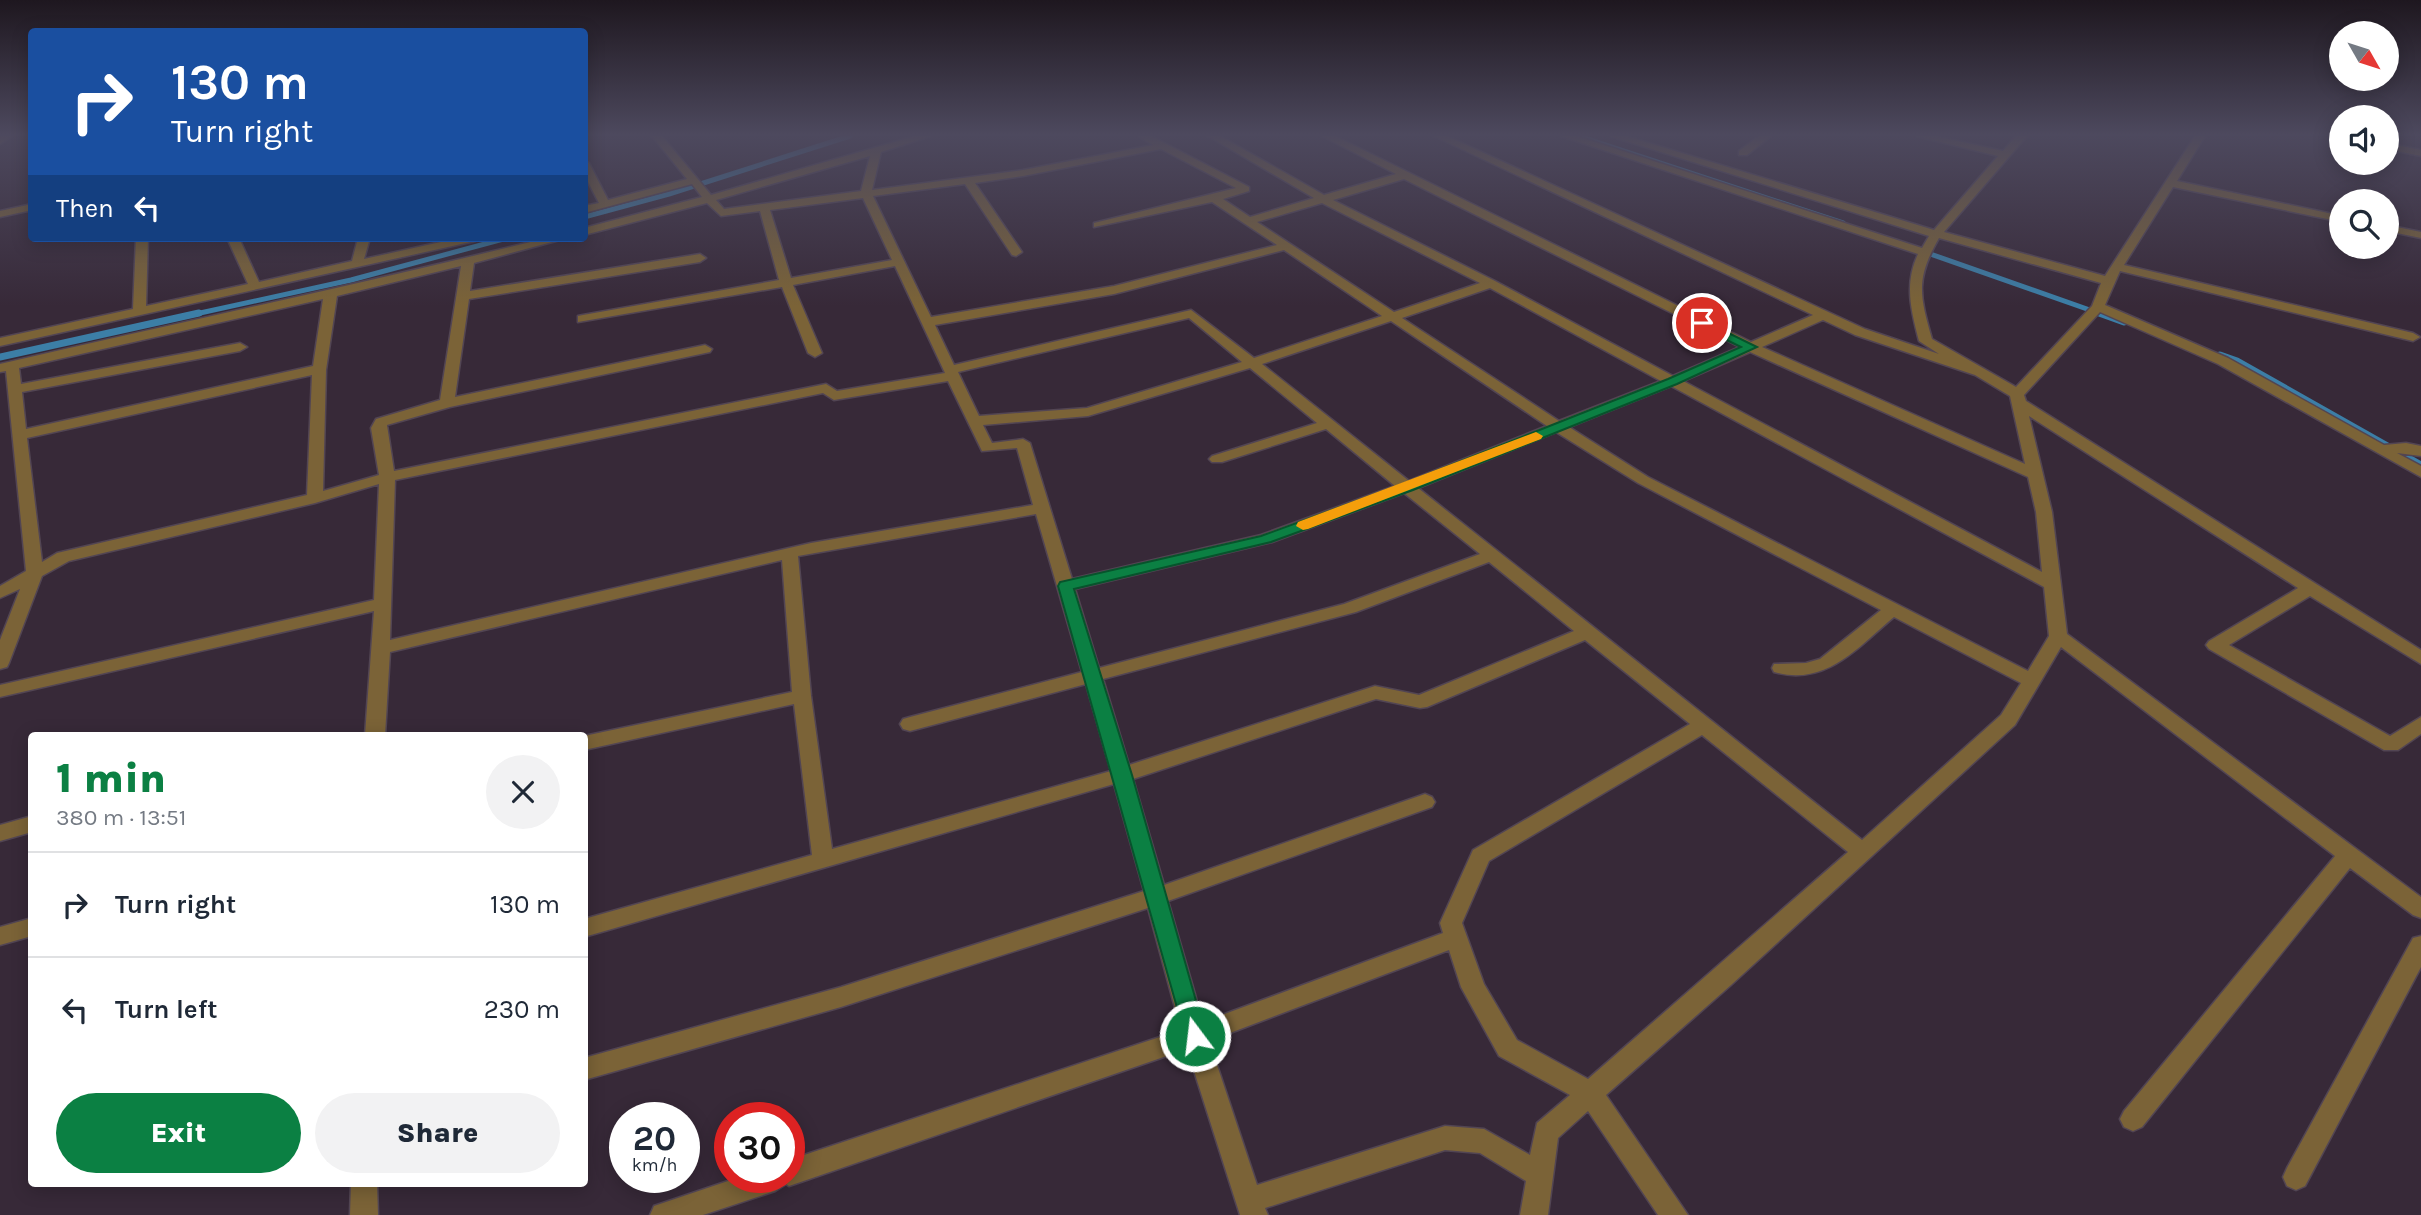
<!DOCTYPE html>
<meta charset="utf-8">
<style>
:root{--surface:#fff;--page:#f2f2f3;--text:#1f2937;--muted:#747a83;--line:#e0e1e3;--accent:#0b8043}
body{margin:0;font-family:Karla,sans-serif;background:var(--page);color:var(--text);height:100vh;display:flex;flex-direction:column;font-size:26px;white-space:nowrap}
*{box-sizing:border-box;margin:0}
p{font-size:23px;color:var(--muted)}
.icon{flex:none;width:38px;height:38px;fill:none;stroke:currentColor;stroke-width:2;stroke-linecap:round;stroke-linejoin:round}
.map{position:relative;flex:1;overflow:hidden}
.panel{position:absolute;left:28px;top:732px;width:560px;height:455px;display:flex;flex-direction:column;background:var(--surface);border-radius:7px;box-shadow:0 4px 18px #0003}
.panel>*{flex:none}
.guide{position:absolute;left:28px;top:28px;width:560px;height:214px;border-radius:7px;box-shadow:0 4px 18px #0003;background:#1a4fa0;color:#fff;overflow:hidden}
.needle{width:46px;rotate:129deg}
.buttons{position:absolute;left:2329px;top:21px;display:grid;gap:14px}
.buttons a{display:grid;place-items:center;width:70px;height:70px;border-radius:50%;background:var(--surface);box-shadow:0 4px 18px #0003;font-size:35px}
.speed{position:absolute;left:609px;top:1102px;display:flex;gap:14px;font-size:35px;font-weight:700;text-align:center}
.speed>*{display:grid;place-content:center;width:91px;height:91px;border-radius:50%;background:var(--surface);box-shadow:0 4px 18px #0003;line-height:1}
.speed small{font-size:18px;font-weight:400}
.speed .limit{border:10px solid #d22;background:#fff;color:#111}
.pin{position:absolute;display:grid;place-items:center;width:60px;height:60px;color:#fff;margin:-30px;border:4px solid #fff;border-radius:50%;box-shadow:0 2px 7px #0007}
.me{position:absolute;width:77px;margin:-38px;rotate:345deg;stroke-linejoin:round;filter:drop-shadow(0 0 5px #0008)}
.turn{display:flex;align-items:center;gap:24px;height:147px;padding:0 28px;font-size:32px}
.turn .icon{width:91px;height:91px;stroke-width:2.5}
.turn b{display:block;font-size:49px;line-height:60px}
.then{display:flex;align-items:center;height:66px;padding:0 28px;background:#0003;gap:14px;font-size:26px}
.round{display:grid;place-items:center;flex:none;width:74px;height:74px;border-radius:37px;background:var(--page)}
.overview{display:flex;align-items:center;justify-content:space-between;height:119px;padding:0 28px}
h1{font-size:42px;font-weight:800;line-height:52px;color:var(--accent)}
.primary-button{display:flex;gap:14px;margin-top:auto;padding:14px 28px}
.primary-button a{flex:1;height:80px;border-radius:42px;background:var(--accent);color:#fff;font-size:28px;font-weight:800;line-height:80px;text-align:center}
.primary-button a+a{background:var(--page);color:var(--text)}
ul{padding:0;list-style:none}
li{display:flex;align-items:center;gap:21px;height:105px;padding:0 28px;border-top:2px solid var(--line)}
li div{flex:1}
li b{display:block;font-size:26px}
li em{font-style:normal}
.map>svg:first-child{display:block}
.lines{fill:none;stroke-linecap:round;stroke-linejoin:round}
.stream-far1{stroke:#3c7ea6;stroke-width:5}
.stream{stroke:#3c7ea6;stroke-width:7}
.minor-casing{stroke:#524553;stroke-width:3}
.minor{fill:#7b6337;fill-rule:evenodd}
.route{fill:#0b8043;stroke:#07532c;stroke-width:2}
.slow{fill:#f59e0b}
</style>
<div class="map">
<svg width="2421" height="1215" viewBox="0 0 2421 1215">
<rect width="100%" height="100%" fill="#372938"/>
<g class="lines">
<g class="stream-far1">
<polyline points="1578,136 1843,223"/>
<polyline points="584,217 669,194 850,136"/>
<polyline points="1919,250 2104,315"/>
<polyline points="191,315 351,280 507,238"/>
</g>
<g class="stream">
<polyline points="2099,313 2124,322"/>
<polyline points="2220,355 2237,361 2421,465"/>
<polyline points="0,357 199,313"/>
</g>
<defs>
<g id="minor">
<polygon points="0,136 12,136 0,144"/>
<path d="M652 136H662L711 195 915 136H931L881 152 872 190 1023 170 1153 145 1138 136H1151L1249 187V191L1223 199 1250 217 1314 198 1208 136H1220L1324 195 1396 174 1322 136H1335L1751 342 1813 315 1434 136H1447L1865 329 1939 354 1919 341C1911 310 1904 284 1918 254L1561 136H1576L1922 248 1929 236 1610 136H1626L1934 230 1998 156 1916 136H1935L2003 151 2016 136H2027L1944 232 2105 276 2195 136H2205L2177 181 2342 216V222L2173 187 2124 265 2413 333 2420 337 2413 341 2120 271 2105 305 2228 358 2384 445 2406 443 2421 446V456L2397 453 2421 466V477L2218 364 2100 312 2024 395 2026 401 2421 650V664L2310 596 2229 645 2390 736 2421 717V734L2398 750H2384L2209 649 2206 645 2209 641 2298 588 2029 416 2052 512 2067 634 2421 897V918L2413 915 2350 868 2142 1127 2133 1131 2124 1127 2120 1119 2124 1111 2335 856 2061 647 2015 725 1731 985 1606 1095 1688 1215H1658L1588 1111 1558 1138 1548 1215H1520L1526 1181 1480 1153 1445 1150 1265 1208 1268 1215H1240L1187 1049 789 1186 786 1184 775 1191 703 1215H650L654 1206 737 1178H789V1160L1181 1030 1148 908 841 1007 584 1080V1058L841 987 1144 891 1114 784 584 937V919L812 855 794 704 584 750V736L792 692 782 560 390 652 385 735H365L374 611 0 697V685L374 600 379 484 315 503 69 561 42 576 9 663 7 667 0 669V640L20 589 0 598V586L26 571 6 371 0 372V364C182 322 365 283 547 238H567L474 263 470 291 700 254 706 258 700 262 469 299 455 397 705 345 712 349 710 352 450 407 387 425 394 471 826 384 837 391 945 373 895 266 793 285 822 353 815 357 808 353 782 287 578 322V316L583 315 779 280 760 211 721 216 707 203 584 235V228L702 197 692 184 584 213V206L599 203 584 174V160L589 163 608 200 687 179ZM1161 149 1236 188 1094 223V227L1212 202 1277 245 1114 286 931 317 873 196 965 184 1012 255 1016 256 1022 252 975 183 1023 176ZM870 156 861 191 724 209 716 200ZM1404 179 1740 347 1673 376 1495 281 1333 200ZM863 198 892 260 791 278 770 210ZM1322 203 1480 283 1394 312 1257 222ZM1939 238 2101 283 2092 306 2016 387 1932 339C1919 294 1916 278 1939 238ZM1284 250 1382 316 1254 358 1191 310 954 365 935 325 1114 294ZM461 266 440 400 376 419 371 428 379 475 323 491 326 370 337 296ZM1490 288 1661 381 1559 421 1402 318ZM323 299 313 366 26 429 22 392 240 351 247 347 240 343 21 384 19 368ZM1189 318 1242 362 1087 408 979 416 958 372ZM1823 320 1855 335 1975 375 2010 396 2025 464 1762 347ZM1391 321 1547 426 1409 481 1262 364ZM1750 352 2028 477 2036 512 2042 572 1683 381ZM1250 368 1317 423 1212 456 1209 459 1212 462H1222L1326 429 1395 486 1261 535 1072 579 1030 443 1023 439 992 443 983 425 1088 416ZM312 375 307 495 57 553 42 562 27 438ZM948 381 982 451 1017 448 1033 505 811 543 390 640 395 480 823 393 834 400ZM1671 386 2044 587 2049 636 2028 671 1648 477 1569 427ZM1556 432 1638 483 1881 610 1820 659 1806 663 1774 664 1772 668 1774 672C1826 687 1858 647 1894 617L2021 683 2001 715 1862 840 1418 488ZM1404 493 1480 554 1344 604 1099 668 1075 589 1272 542ZM1036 514 1082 672 910 717 903 719 900 724 903 729 910 731 1086 684 1111 771 832 849 811 696 798 556ZM1489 562 1574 631 1419 695 1375 686 1129 765 1103 679 1356 612ZM1585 640 1690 724 1473 850 1440 923 1443 933 1203 1022 1168 901 1432 807 1435 802 1432 797 1425 794 1164 885 1133 779 1376 699 1420 708 1427 707ZM1702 735 1848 852 1588 1079 1517 1040 1484 984 1462 923 1489 861ZM1449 950 1461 987 1499 1056 1570 1095 1537 1123 1530 1155 1484 1129 1445 1126 1257 1185 1209 1041Z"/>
<polygon points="1759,136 1771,136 1747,155 1739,155 1739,151"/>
<polygon points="2328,136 2342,136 2342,141 2329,138"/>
<polygon points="2387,143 2421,150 2421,156 2387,149"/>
<polygon points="32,204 32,210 0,217 0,211"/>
<polygon points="2387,225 2421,232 2421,238 2387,231"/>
<polygon points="136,238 148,238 146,306 248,284 227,238 239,238 259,282 352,261 358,238 370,238 364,259 459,238 481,238 475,241 0,346 0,338 133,309"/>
<polygon points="32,816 32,832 0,841 0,825"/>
<polygon points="32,918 32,936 0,945 0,927"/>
<polygon points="2421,936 2421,967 2305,1186 2296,1190 2287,1186 2283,1177 2287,1168 2413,938"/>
<polygon points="351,1183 377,1183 378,1215 350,1215"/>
</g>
</defs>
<use href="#minor" class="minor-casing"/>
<use href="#minor" class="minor"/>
</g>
<linearGradient id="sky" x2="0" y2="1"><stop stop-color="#1e171f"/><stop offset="0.44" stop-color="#4d495e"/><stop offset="1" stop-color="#4d495e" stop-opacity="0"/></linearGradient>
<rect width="2421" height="306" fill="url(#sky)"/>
<polygon class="route" points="1702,320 1757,347 1677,384 1413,490 1271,542 1074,589 1132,775 1206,1036 1203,1043 1195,1046 1187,1043 1058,586 1060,582 1261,536 1403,484 1668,379 1741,347 1698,326 1696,323"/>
<polygon class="slow" points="1536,432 1543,436 1541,439 1308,529 1303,530 1296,526 1298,522"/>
</svg>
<div class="buttons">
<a><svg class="needle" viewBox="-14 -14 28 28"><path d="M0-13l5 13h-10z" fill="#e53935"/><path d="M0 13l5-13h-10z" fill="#747a83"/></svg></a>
<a><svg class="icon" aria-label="sound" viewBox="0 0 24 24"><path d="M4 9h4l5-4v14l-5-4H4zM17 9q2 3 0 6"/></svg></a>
<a><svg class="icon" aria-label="search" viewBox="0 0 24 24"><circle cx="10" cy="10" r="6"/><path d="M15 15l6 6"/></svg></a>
</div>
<div class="speed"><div>20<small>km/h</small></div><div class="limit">30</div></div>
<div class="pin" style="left:1702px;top:323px;background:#d93025"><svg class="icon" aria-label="arrive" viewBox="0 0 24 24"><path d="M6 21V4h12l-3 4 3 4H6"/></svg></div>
<svg class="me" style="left:1195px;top:1036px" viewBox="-20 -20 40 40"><circle r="17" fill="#0b8043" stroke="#fff" stroke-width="3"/><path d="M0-11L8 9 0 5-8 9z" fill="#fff"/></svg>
<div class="guide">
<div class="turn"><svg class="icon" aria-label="right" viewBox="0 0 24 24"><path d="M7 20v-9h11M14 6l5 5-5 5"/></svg><div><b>130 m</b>Turn right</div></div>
<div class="then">Then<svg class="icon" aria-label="left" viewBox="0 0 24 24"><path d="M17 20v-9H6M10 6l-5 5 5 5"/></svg></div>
</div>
<section class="panel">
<div class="overview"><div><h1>1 min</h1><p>380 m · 13:51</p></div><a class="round"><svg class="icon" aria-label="close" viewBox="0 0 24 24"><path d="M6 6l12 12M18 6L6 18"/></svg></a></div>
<ul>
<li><svg class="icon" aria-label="right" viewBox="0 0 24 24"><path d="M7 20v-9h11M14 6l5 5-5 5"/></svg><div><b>Turn right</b></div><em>130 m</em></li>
<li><svg class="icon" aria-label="left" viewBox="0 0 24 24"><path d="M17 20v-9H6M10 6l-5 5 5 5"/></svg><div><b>Turn left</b></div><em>230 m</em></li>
</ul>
<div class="primary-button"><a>Exit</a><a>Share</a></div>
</section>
</div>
